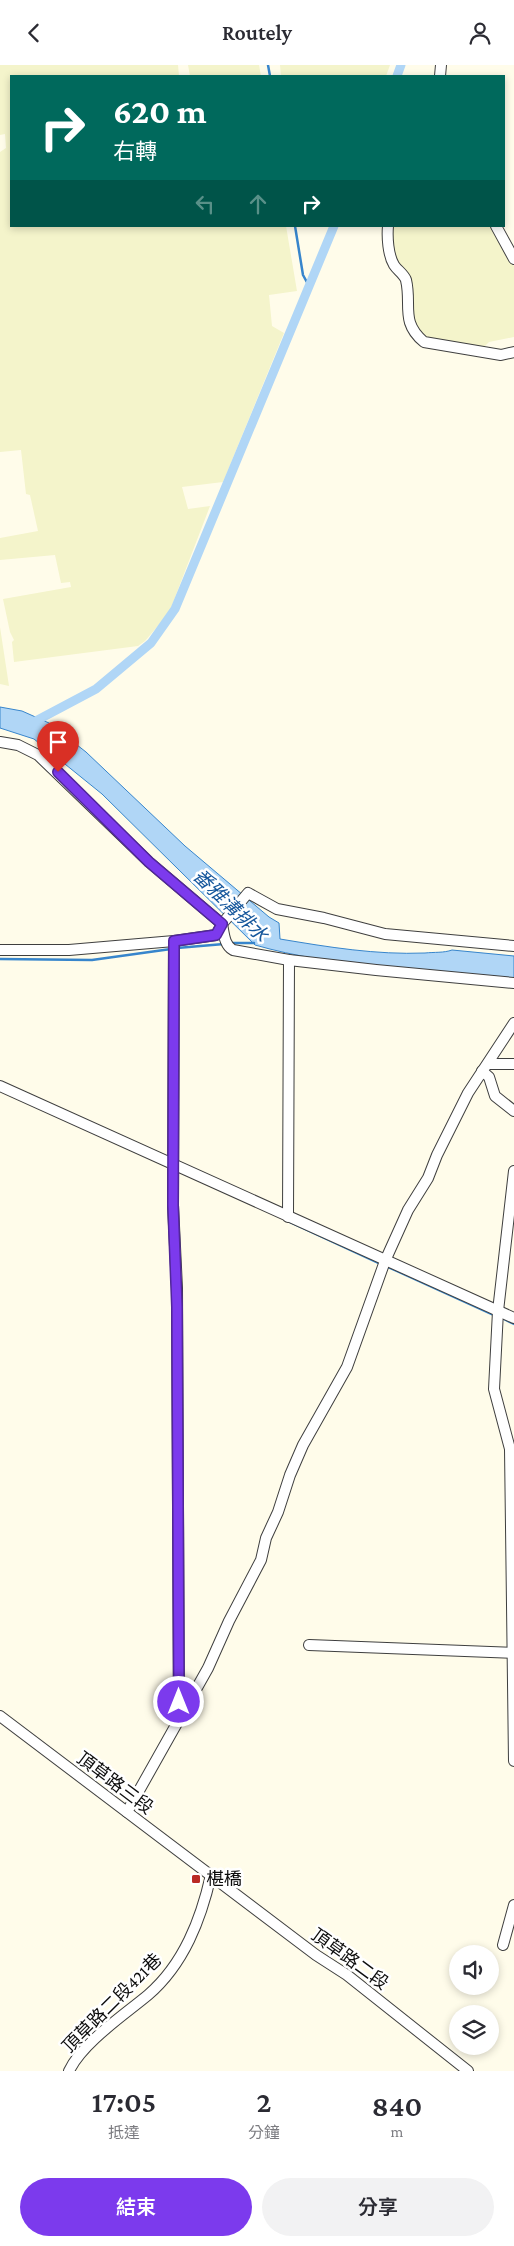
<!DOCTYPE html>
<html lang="zh-TW">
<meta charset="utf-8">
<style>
:root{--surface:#fff;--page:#f2f2f3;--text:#2b2b33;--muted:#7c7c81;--accent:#7c3aed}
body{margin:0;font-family:"Crimson Pro","Noto Sans TC",serif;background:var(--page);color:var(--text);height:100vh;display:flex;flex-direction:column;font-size:19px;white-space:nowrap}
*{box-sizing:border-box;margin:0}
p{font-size:16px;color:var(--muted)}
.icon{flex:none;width:28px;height:28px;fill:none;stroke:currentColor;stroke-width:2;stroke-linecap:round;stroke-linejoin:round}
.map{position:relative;height:2006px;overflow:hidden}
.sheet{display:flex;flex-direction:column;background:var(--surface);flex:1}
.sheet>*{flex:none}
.guide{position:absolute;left:10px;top:10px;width:495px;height:152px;border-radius:0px;box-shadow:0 2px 8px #0003;background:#00695c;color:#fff;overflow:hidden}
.buttons{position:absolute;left:449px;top:1880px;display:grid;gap:10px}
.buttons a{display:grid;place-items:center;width:50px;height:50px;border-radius:50%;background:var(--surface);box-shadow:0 2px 8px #0003;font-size:25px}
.pin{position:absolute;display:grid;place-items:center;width:42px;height:42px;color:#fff;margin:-51px -21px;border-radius:50% 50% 50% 0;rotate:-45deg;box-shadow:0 0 5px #0007}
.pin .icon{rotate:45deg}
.me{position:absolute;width:55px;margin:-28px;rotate:0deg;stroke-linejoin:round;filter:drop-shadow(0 0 4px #0008)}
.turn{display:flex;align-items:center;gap:18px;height:105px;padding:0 20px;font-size:22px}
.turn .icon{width:65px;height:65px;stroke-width:2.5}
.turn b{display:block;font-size:35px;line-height:42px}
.lanes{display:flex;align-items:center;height:48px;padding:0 20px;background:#0003;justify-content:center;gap:25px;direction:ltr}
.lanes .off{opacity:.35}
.eta{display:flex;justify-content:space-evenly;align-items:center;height:85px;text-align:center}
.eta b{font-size:30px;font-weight:600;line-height:35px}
.cta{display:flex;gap:10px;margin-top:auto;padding:10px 20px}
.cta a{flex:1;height:58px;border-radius:30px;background:var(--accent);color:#fff;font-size:20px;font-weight:600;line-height:58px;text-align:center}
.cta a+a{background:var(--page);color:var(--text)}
header{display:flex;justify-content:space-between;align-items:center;height:65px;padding:0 20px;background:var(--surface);font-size:22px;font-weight:600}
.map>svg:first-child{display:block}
.farmland{fill:#f4f4cb}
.water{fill:#b0d6f6;stroke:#3785cc}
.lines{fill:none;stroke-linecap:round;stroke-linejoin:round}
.stream{stroke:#3785cc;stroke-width:2.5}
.canal{stroke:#b0d6f6;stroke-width:9}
.minor-casing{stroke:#3f3f3f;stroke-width:12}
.minor{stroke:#fff;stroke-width:10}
.route-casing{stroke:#51269a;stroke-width:12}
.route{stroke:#7c3aed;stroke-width:9}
.poi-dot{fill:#ba2a25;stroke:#fff;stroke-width:2}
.labels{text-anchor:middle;stroke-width:5;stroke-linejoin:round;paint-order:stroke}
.street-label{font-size:18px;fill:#0c0c0c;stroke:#fff}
.poi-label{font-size:18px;fill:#0c0c0c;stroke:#fff;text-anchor:start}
.water-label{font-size:19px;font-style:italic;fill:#16579c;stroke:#fff}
</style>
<header><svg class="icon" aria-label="back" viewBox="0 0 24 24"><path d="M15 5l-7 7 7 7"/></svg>Routely<svg class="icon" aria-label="person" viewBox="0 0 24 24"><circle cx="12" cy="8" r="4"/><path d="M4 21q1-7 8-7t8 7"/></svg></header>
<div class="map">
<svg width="514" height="2006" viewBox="0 0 514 2006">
<rect width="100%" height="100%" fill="#fffcea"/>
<g class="farmland">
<polygon points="0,0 178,0 179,11 11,11 11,161 286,161 297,226 269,230 272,261 284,268 223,417 182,422 188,444 210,441 169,548 145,576 138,581 14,597 12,577 14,575 10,567 3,534 71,522 70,517 61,518 55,490 0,495 0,473 38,466 30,430 26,429 21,385 0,387 0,87 6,83 5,69 0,70"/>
<polygon points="188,0 259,0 261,11 190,11"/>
<polygon points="280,0 390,0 386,11 281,11"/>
<polygon points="392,161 491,161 514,201 514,272 489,277 481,285 424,275 413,259 409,221 396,198 390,168"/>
<polygon points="0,562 9,621 0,619"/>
</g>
<path class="water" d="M0 642 22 646 49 658 86 687 185 781 269 852 279 858 280 874C328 882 376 890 425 888 434 887 444 888 452 885L514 891V913C431 905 334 903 255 880L102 729 34 674 0 663Z"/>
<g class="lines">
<g class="stream">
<polyline points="268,0 270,11"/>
<polyline points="295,161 303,210 309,221"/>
<polyline points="232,878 254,878"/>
<polyline points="177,883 224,879"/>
<polyline points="0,894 92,895 171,884"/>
<polyline points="288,1156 381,1199"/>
<polyline points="386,1201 494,1250"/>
<polyline points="502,1253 514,1259"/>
</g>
<g class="canal">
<polyline points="397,11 401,0"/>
<polyline points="30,659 96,624 151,578 175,544 334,161"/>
</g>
<defs>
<g id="minor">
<polyline points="440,11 441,0"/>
<path d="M388 161C387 172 388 190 394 200 397 205 404 209 406 215 412 240 400 257 424 277L501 290 514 287"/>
<polyline points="496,161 514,194"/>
<path d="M0 677 18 680 38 690 149 797 222 859C224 868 224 880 233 885L289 895 376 905 514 918"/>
<polyline points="174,876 173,1140 177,1223 179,1655"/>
<polyline points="0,885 69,885 174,876 216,870 222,859 248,828 277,844 324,853 385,869 514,881"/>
<polyline points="488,999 514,999"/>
<polyline points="482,1006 489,1012 495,1031 514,1046"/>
<polyline points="0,1021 514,1253"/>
<polyline points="514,1106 498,1246 494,1324 510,1384 514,1696"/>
<polyline points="288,1152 289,895"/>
<polyline points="309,1580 514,1588"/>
<polyline points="0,1651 316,1890 347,1910 468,2006"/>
<polyline points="127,1747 208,1603 229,1556 261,1495 266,1473 278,1447 290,1410 303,1380 347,1302 385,1196 408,1145 428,1113 437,1090 468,1028 514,958"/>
<polyline points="503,1880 514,1840"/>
<path d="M69 2006C82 1978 124 1950 148 1930 184 1899 201 1854 211 1810"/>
</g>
</defs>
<use href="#minor" class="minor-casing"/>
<use href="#minor" class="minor"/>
</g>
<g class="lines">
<defs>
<polyline id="route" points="58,707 149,797 222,859 216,870 174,876 173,1140 177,1242 179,1637"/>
</defs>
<use href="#route" class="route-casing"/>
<use href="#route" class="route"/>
</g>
<rect class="poi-dot" x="191" y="1809" width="10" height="10" rx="2.5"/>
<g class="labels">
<g class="street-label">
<text transform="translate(115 1718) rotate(37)" y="6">頂草路三段</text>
<text transform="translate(350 1894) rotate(36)" y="6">頂草路二段</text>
<text transform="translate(112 1938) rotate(-45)" y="6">頂草路二段421巷</text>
</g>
<g class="poi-label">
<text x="206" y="1820">椹橋</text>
</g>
<g class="water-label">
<text transform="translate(231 840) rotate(44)" y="7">番雅溝排水</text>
</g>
</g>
</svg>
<div class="buttons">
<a><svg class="icon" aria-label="sound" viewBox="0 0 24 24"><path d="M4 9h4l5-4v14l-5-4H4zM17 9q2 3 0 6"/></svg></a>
<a><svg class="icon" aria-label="layers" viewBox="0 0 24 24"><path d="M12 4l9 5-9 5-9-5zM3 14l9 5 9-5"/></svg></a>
</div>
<div class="pin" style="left:58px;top:707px;background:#d93025"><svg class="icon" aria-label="arrive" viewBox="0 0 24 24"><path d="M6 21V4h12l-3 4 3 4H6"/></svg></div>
<svg class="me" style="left:179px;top:1637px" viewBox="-20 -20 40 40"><circle r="17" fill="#7c3aed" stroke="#fff" stroke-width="3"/><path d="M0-11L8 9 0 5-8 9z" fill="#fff"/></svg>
<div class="guide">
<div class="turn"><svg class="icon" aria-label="right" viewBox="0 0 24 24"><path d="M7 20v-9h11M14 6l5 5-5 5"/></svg><div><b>620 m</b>右轉</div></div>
<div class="lanes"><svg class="icon off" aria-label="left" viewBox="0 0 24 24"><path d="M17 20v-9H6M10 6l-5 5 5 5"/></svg><svg class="icon off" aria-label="ahead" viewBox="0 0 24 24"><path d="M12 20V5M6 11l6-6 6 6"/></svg><svg class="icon" aria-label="right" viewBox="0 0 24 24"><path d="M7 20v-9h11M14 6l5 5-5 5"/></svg></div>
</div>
</div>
<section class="sheet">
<div class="eta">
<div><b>17:05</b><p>抵達</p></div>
<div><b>2</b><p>分鐘</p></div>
<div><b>840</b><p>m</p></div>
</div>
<div class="cta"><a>結束</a><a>分享</a></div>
</section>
